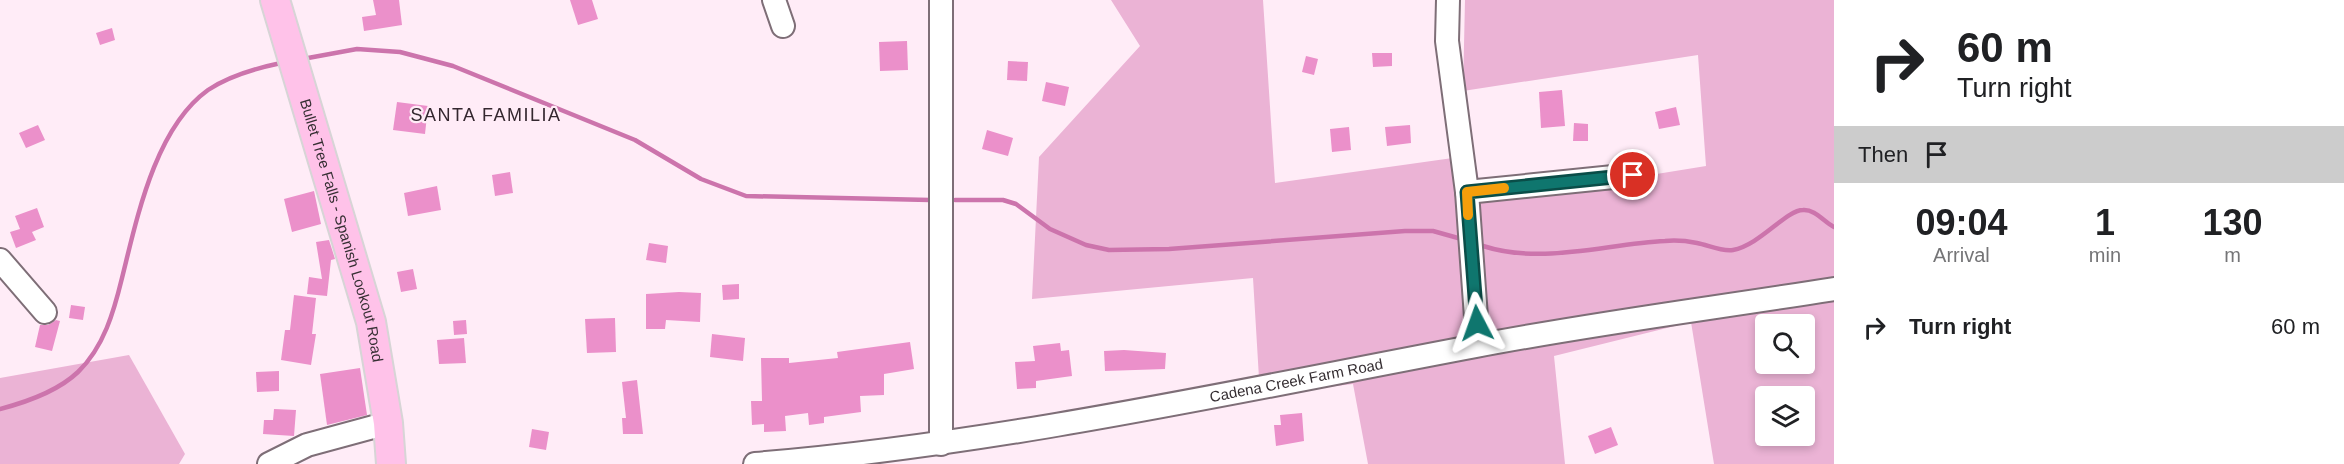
<!DOCTYPE html>
<style>
:root{--surface:#fff;--page:#f2f2f2;--text:#202124;--muted:#757577}
body{margin:0;font-family:Helvetica,sans-serif;background:var(--page);color:var(--text);height:100vh;display:flex;flex-direction:column;font-size:22px;white-space:nowrap}
*{box-sizing:border-box;margin:0}
p{font-size:20px;color:var(--muted)}
.icon{flex:none;width:33px;height:33px;fill:none;stroke:currentColor;stroke-width:2;stroke-linecap:round;stroke-linejoin:round}
.map{position:relative;flex:1;overflow:hidden}
.details{display:flex;flex-direction:column;background:var(--surface);width:510px}
.details>*{flex:none}
.top-card{background:#fff;color:var(--text);overflow:hidden}
.controls{position:absolute;left:1755px;top:314px;display:grid;gap:12px}
.controls a{display:grid;place-items:center;width:60px;height:60px;border-radius:6px;background:var(--surface);box-shadow:0 3px 9px #0003;font-size:30px}
.pin{position:absolute;display:grid;place-items:center;width:51px;height:51px;color:#fff;margin:-26px;border:3px solid #fff;border-radius:50%;box-shadow:0 2px 6px #0007}
.me{position:absolute;width:66px;margin:-33px;rotate:356deg;stroke-linejoin:round;filter:drop-shadow(0 0 4px #0008)}
.turn{display:flex;align-items:center;gap:21px;height:126px;padding:0 24px;font-size:27px}
.turn .icon{width:78px;height:78px;stroke-width:2.5}
.turn b{display:block;font-size:42px;line-height:51px}
.then{display:flex;align-items:center;height:57px;padding:0 24px;background:#0003;gap:12px;font-size:22px}
.eta{display:flex;justify-content:space-evenly;align-items:center;height:102px;text-align:center}
.eta b{font-size:36px;font-weight:600;line-height:42px}
ul{padding:0;list-style:none}
li{display:flex;align-items:center;gap:18px;height:84px;padding:0 24px}
li div{flex:1}
li b{display:block;font-size:22px}
li em{font-style:normal}
main{display:flex;flex:1;min-height:0}
.map>svg:first-child{display:block}
.green{fill:#ebb3d5;fill-rule:evenodd}
.lines{fill:none;stroke-linecap:round;stroke-linejoin:round}
.stream{stroke:#cc74ac;stroke-width:4.5}
.building{fill:#eb90ca}
.minor-casing{stroke:#7e6e77;stroke-width:26}
.major-casing{stroke:#d7d5d6;stroke-width:32}
.minor{stroke:#fff;stroke-width:22}
.major{stroke:#ffc2e9;stroke-width:28}
.route-casing{stroke:#0a4d48;stroke-width:15}
.route{stroke:#0f766e;stroke-width:10}
.slow{stroke:#f59e0b;stroke-width:10}
.labels{text-anchor:middle;stroke-width:4.5;stroke-linejoin:round;paint-order:stroke}
.street-label{font-size:15px;fill:#362f33;stroke:#ffecf7}
.quarter-label{font-size:18px;letter-spacing:1.5px;fill:#34272f;stroke:#ffecf7}
</style>
<main>
<div class="map">
<svg width="1834" height="464" viewBox="0 0 1834 464">
<rect width="100%" height="100%" fill="#ffecf7"/>
<g class="green">
<path d="M1111 0H1263L1275 183 1474 155 1483 202 1706 166 1698 55 1463 91 1465 0H1834V464H1714L1691 322 1554 356 1565 464H1368L1353 384 1260 395 1253 278 1032 299 1039 157 1140 46ZM1766 324H1804V363H1766ZM1766 396H1804V435H1766Z"/>
<polygon points="129,355 185,454 179,464 0,464 0,378"/>
</g>
<g class="lines">
<g class="stream">
<polyline points="308,58 357,49 400,52 453,66 635,140 701,179 746,196 930,200"/>
<polyline points="955,200 1003,200 1016,204 1050,229 1086,245 1109,250 1169,249 1405,231 1433,231 1458,238"/>
<path d="M1483 246C1542 265 1605 244 1665 241 1675 240 1687 241 1697 243 1708 245 1722 252 1733 250 1760 245 1786 210 1803 210 1815 209 1824 222 1834 227"/>
<path d="M0 409C27 402 58 391 78 372 104 347 114 311 122 278 137 218 155 128 208 90 229 76 257 68 281 63"/>
</g>
</g>
<g class="building">
<polygon points="373,0 399,0 402,25 364,31 362,17 376,15"/>
<polygon points="570,0 592,0 598,19 578,25"/>
<polygon points="112,28 115,40 100,45 96,33"/>
<polygon points="907,41 908,70 880,71 879,42"/>
<polygon points="1372,53 1392,53 1392,66 1373,67"/>
<polygon points="1306,56 1318,59 1314,75 1302,72"/>
<polygon points="1008,61 1028,62 1027,81 1007,80"/>
<polygon points="1046,82 1069,87 1065,106 1042,101"/>
<polygon points="1562,90 1565,126 1541,128 1539,92"/>
<polygon points="397,102 428,106 425,134 393,130"/>
<polygon points="1676,107 1680,125 1659,129 1655,112"/>
<polygon points="1574,123 1588,124 1588,141 1573,141"/>
<polygon points="38,125 45,140 26,148 19,133"/>
<polygon points="1410,125 1411,143 1387,146 1385,127"/>
<polygon points="1349,127 1351,150 1332,152 1330,129"/>
<polygon points="987,130 1013,138 1008,156 982,149"/>
<polygon points="510,172 513,193 495,196 492,175"/>
<polygon points="437,186 441,210 408,216 404,193"/>
<polygon points="314,191 321,224 292,232 284,199"/>
<polygon points="37,208 44,227 32,232 36,240 16,248 10,232 20,229 15,216"/>
<polygon points="329,240 335,259 331,260 327,296 307,294 309,277 322,279 316,242"/>
<polygon points="649,243 668,246 666,263 646,260"/>
<polygon points="413,269 417,289 401,292 397,272"/>
<polygon points="739,284 739,299 723,300 722,285"/>
<polygon points="679,292 701,293 700,322 666,320 665,329 646,329 646,294"/>
<polygon points="294,295 316,298 312,334 316,334 311,365 281,360 285,330 290,330"/>
<polygon points="71,305 85,307 83,320 69,318"/>
<polygon points="615,318 616,352 587,353 585,319"/>
<polygon points="56,320 60,321 52,351 35,347 40,325 48,325"/>
<polygon points="466,320 467,334 454,335 453,321"/>
<polygon points="712,334 745,338 743,361 710,357"/>
<polygon points="464,338 466,363 439,364 437,340"/>
<polygon points="910,342 914,369 884,374 884,395 860,396 861,412 824,417 824,423 809,425 808,413 785,416 786,431 764,432 764,424 752,425 751,401 762,401 761,358 789,358 789,363 838,358 837,352"/>
<polygon points="1060,343 1061,351 1069,350 1072,376 1036,381 1036,388 1017,389 1015,362 1035,361 1033,346"/>
<polygon points="1124,350 1166,353 1165,369 1105,371 1104,351"/>
<polygon points="360,368 367,415 327,425 320,374"/>
<polygon points="279,371 279,391 257,392 256,372"/>
<polygon points="637,380 643,434 623,434 622,418 626,418 622,382"/>
<polygon points="274,409 296,410 294,436 263,434 264,420 273,420"/>
<polygon points="1302,413 1304,441 1276,446 1274,425 1281,425 1280,415"/>
<polygon points="1611,427 1618,445 1595,454 1588,436"/>
<polygon points="532,429 549,432 546,450 529,447"/>
</g>
<g class="lines">
<defs>
<g id="minor">
<polyline points="774,0 783,26"/>
<polyline points="941,0 941,444"/>
<polyline points="1448,0 1447,41 1467,192 1478,345"/>
<polyline points="1467,192 1633,175"/>
<polyline points="0,260 45,312"/>
<polyline points="269,464 307,445 388,423"/>
<path id="s1" d="M755 464C998 444 1237 391 1476 346 1595 323 1715 308 1834 289"/>
</g>
<g id="major">
<path id="s2" d="M275 0 371 322 388 423 391 464"/>
</g>
</defs>
<use href="#minor" class="minor-casing"/>
<use href="#major" class="major-casing"/>
<use href="#minor" class="minor"/>
<use href="#major" class="major"/>
</g>
<g class="lines">
<defs>
<polyline id="route" points="1477,323 1467,192 1633,175"/>
</defs>
<use href="#route" class="route-casing"/>
<use href="#route" class="route"/>
<polyline class="slow" points="1468,215 1467,192 1504,188"/>
</g>
<g class="labels">
<g class="street-label">
<text dy="5" stroke="none"><textPath href="#s2" startOffset="240">Bullet Tree Falls - Spanish Lookout Road</textPath></text>
<text dy="5" stroke="none"><textPath href="#s1" startOffset="548">Cadena Creek Farm Road</textPath></text>
</g>
<g class="quarter-label">
<text x="486" y="121">SANTA FAMILIA</text>
</g>
</g>
</svg>
<div class="controls">
<a><svg class="icon" aria-label="search" viewBox="0 0 24 24"><circle cx="10" cy="10" r="6"/><path d="M15 15l6 6"/></svg></a>
<a><svg class="icon" aria-label="layers" viewBox="0 0 24 24"><path d="M12 4l9 5-9 5-9-5zM3 14l9 5 9-5"/></svg></a>
</div>
<div class="pin" style="left:1633px;top:175px;background:#d93025"><svg class="icon" aria-label="arrive" viewBox="0 0 24 24"><path d="M6 21V4h12l-3 4 3 4H6"/></svg></div>
<svg class="me" style="left:1477px;top:323px" viewBox="-20 -20 40 40"><path d="M0-17L14 15 0 8-14 15z" fill="#0f766e" stroke="#fff" stroke-width="4"/></svg>
</div>
<section class="details">
<div class="top-card">
<div class="turn"><svg class="icon" aria-label="right" viewBox="0 0 24 24"><path d="M7 20v-9h11M14 6l5 5-5 5"/></svg><div><b>60 m</b>Turn right</div></div>
<div class="then">Then<svg class="icon" aria-label="arrive" viewBox="0 0 24 24"><path d="M6 21V4h12l-3 4 3 4H6"/></svg></div>
</div>
<div class="eta">
<div><b>09:04</b><p>Arrival</p></div>
<div><b>1</b><p>min</p></div>
<div><b>130</b><p>m</p></div>
</div>
<ul>
<li><svg class="icon" aria-label="right" viewBox="0 0 24 24"><path d="M7 20v-9h11M14 6l5 5-5 5"/></svg><div><b>Turn right</b></div><em>60 m</em></li>
</ul>
</section>
</main>
